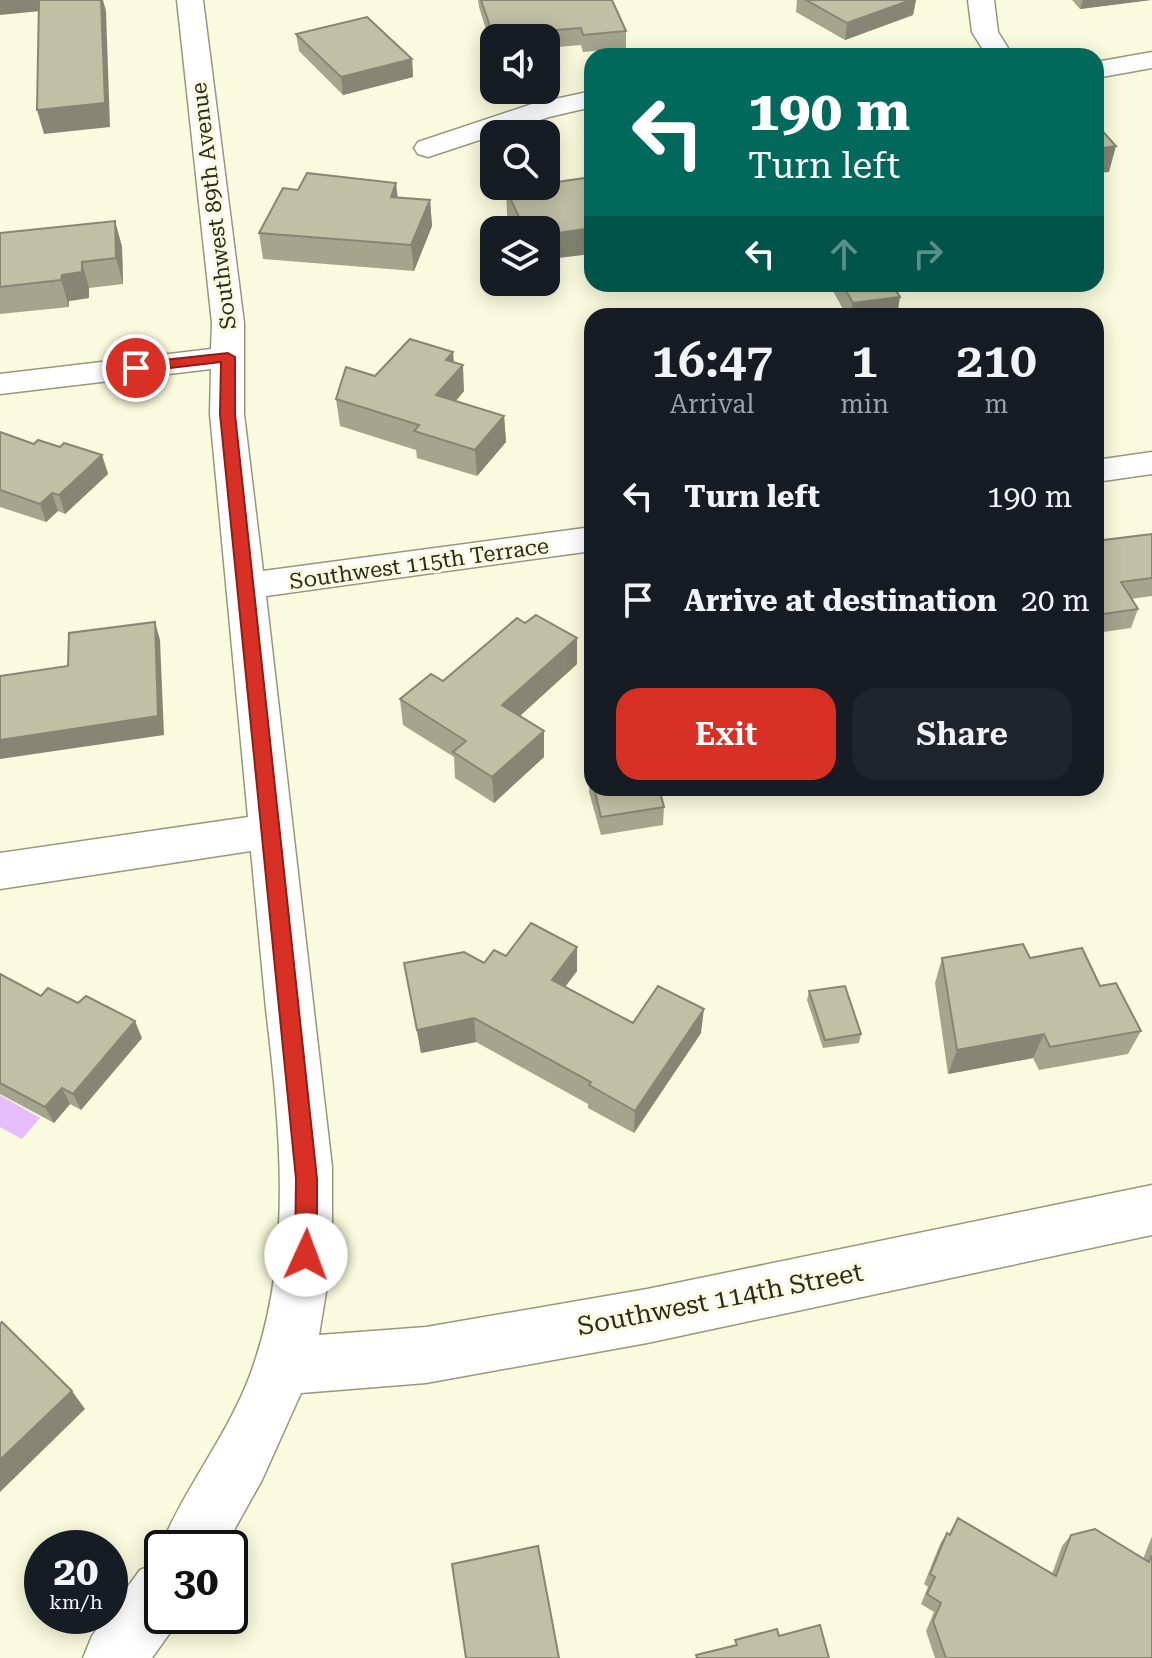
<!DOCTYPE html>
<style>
:root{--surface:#171b24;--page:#20242c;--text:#f1f3f6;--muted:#9ea1a6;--accent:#d93025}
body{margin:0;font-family:"Roboto Serif",serif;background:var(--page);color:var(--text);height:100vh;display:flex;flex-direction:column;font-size:30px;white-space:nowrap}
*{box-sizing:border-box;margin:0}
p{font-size:26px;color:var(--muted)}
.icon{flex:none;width:44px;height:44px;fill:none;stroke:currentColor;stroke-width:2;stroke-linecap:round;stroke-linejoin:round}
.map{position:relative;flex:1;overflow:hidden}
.side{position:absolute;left:584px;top:308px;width:520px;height:488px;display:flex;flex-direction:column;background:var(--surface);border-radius:24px;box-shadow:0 4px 20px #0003}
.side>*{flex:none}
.guide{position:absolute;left:584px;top:48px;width:520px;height:244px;border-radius:24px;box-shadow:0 4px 20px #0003;background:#00695c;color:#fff;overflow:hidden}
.tools{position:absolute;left:480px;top:24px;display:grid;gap:16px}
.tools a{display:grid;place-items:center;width:80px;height:80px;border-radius:16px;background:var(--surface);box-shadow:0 4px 20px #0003;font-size:40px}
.speed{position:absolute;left:24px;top:1530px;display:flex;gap:16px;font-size:40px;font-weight:700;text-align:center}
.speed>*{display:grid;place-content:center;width:104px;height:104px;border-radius:50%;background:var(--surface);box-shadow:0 4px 20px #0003;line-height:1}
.speed small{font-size:20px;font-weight:400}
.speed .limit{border:4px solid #111;border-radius:12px;background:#fff;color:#111}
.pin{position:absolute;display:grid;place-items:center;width:68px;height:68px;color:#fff;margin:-34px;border:4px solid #fff;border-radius:50%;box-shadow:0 2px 8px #0007}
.me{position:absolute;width:88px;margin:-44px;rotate:2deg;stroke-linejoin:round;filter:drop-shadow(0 0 6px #0008)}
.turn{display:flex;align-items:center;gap:28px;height:168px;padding:0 32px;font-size:36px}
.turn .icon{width:104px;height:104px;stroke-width:2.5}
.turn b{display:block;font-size:56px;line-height:68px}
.lanes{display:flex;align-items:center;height:76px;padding:0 32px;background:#0003;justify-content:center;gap:40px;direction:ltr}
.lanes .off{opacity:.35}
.eta{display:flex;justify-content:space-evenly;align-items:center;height:136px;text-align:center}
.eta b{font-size:48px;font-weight:600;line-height:56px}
.cta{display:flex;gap:16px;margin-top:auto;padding:16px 32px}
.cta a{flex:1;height:92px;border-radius:24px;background:var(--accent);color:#fff;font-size:32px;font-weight:600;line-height:92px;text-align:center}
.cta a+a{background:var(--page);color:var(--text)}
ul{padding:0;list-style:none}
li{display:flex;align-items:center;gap:24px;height:104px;padding:0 32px}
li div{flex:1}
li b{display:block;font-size:30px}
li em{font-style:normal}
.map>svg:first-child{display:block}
.water{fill:#e5bdfd}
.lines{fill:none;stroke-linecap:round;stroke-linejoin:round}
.street-casing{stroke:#97977d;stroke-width:3}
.street{fill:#fff;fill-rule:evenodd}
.wall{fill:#a5a58e}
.shaded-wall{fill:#868674}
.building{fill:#c0c0a5;stroke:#868674;stroke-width:2}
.route{fill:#d93025;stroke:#8d1f18;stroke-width:2}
.labels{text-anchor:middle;stroke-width:6;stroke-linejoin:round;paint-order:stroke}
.street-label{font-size:22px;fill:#2b2a20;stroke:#fafade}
.near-street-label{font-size:26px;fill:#2b2a20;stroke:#fafade}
</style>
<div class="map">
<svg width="1152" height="1658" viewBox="0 0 1152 1658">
<rect width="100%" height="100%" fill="#fafade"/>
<polygon class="water" points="0,1095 40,1118 22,1139 0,1127"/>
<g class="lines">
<defs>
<g id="street">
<path d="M177 0H203L244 323V414L263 571 592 527V551L266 596 332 1167V1256L319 1335 426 1327 647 1289 1152 1185V1235L647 1343 426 1383 301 1393 262 1480 224 1548H162V1553L160 1548C186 1484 232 1431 254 1364 293 1249 280 1128 266 1009 261 956 256 904 251 851L0 889V853L248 817 210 414 211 369 0 394V374L211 349 212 323Z"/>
<polygon points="968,0 994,0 998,32 1013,56 987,56 972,32"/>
<polygon points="1152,52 1152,68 1096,78 1096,62"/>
<polygon points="592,91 592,107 549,117 428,157 418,154 414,148 418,142 532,104"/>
<polygon points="1152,452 1152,474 1096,482 1096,460"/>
<polygon points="162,1561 162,1616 182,1616 152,1658 83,1658 92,1636 106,1616 110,1616 110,1611 140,1570"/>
</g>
</defs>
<use href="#street" class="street-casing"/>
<use href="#street" class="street"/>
</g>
<g class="wall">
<polygon points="478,0 612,0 626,31 626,48 583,52 581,45 546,48 546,38 494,38 493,52 479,7"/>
<polygon points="797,0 916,0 913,15 845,40 796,12"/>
<polygon points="1072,0 1151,0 1080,9"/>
<polygon points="296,34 412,59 413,77 343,95 299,51"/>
<polygon points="592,177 558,258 554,250 546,251 546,230 514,230 507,215 506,189 511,188 511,186 546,186 557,182"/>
<polygon points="398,198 430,200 432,226 414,271 263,259 259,233"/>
<polygon points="115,221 122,247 123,284 89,288 89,298 69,301 69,307 0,314 0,233"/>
<polygon points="830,284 892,284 897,316 847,316 830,286"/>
<polygon points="453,352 454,362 464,391 456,401 504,416 506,442 477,476 417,458 416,450 340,426 336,399 375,376"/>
<polygon points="0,432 34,444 102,455 108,474 65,514 58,511 46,522 0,507"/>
<polygon points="1152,534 1152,596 1131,599 1138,609 1131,628 1096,633 1096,541"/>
<polygon points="577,664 520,716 544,731 544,757 494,803 455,778 454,757 403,725 400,699 443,681"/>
<polygon points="590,773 592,773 592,788 659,788 664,807 663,825 601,835 589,792"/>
<polygon points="577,947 577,971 565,987 633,1023 701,1033 634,1133 588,1108 588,1104 476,1042 421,1053 404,963 484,963 506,956"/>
<polygon points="942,958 1030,958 1100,986 1141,1031 1128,1054 1039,1070 1033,1058 948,1074 935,983"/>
<polygon points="0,974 41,996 142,1038 81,1110 70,1104 54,1123 0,1094"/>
<polygon points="809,991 861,1034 859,1043 823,1048 807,1000"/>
<polygon points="958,1518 1052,1574 1062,1546 1071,1535 1143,1559 1152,1536 1152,1658 935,1658 926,1631 934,1612 921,1604 928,1587 924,1584 940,1544 947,1533 949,1534"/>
</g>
<g class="shaded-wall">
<polygon points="0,0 61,0 61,9 0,15"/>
<polygon points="101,0 103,0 106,11 110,127 44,134 37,110"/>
<polygon points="911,0 916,0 913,15 845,40 847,23"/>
<polygon points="1083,0 1151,0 1080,9"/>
<polygon points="412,59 413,77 343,95 341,77"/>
<polygon points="1116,146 1109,172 1096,173 1096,149"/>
<polygon points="396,183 399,208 391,197"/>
<polygon points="430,200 432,226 414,271 411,245"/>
<polygon points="115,221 122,247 123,284 116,258"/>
<polygon points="554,224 554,250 546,251 546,230 524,230 524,228"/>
<polygon points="592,228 592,254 558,258 558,233"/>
<polygon points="82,262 89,288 89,298 69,301 69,307 61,280 62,275"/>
<polygon points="900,297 897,316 850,316 853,303"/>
<polygon points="453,352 454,374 463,365 464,391 438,421 436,395 446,360"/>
<polygon points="504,416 506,442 477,476 475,450"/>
<polygon points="102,455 108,474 65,514 59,495"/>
<polygon points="52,493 58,511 46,522 40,504"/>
<polygon points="155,622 160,640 164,735 0,759 0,740"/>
<polygon points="577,638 577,664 503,731 502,705"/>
<polygon points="544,731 544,757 494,803 492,777"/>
<polygon points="577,947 577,971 552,1004 552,980"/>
<polygon points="704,1009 701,1033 634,1133 635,1111"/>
<polygon points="474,1018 476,1042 421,1053 417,1030"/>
<polygon points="135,1021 142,1038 81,1110 73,1094"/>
<polygon points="1044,1034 1033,1058 948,1074 957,1050"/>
<polygon points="62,1088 70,1104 54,1123 45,1107"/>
<polygon points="72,1391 85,1409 0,1492 0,1460"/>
</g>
<g class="building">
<polygon points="39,0 101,0 105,103 37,110"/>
<polygon points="481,0 612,0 626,31 583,35 581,28 493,35"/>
<polygon points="806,0 911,0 847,23"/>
<polygon points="367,17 412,59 341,77 296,34"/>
<polygon points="1096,124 1116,146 1096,149"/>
<polygon points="550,167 557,182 592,177 592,228 558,233 554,224 524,228 506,189 517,187 516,186 546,186 546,168"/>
<polygon points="307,173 396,183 391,197 430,200 411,245 259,233 283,188 298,190"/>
<polygon points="115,221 116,258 82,262 82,272 62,275 61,280 0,287 0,233"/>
<polygon points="842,284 892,284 900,297 853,303"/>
<polygon points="410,339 453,352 446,360 463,365 436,395 504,416 475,450 414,431 419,425 336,399 346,367 375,376"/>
<polygon points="0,432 34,444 38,440 60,447 64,443 102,455 59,495 52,493 40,504 0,490"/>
<polygon points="1152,534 1152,578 1121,582 1138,609 1096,615 1096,541"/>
<polygon points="536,615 577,638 502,705 544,731 492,777 453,752 466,741 400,699 431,674 443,681 517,618 525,623"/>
<polygon points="155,622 158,716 0,740 0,676 68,666 69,633"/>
<polygon points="594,788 659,788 664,807 601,817"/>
<polygon points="531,923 577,947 552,980 633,1023 658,986 704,1009 635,1111 589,1085 591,1082 474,1018 417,1030 404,963 464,952 484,963 494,950 506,956"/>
<polygon points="1023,944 1030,958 1082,948 1100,986 1116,983 1141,1031 1050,1047 1044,1034 957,1050 942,958"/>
<polygon points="0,974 41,996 48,988 78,1003 86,996 135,1021 73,1094 62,1088 45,1107 0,1083"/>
<polygon points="845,986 861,1034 825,1040 809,991"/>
<polygon points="2,1322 72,1391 0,1460 0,1324"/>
<polygon points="958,1518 1056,1576 1071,1535 1095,1529 1149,1562 1152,1555 1152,1658 946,1658 933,1621 941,1603 927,1594 935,1577 930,1574 947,1533 950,1535"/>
<polygon points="538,1546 559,1658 466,1658 452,1564"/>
<polygon points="820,1625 829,1658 697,1658 696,1655 737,1645 735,1640 777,1629 779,1636"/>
</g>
<polygon class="route" points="228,353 235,357 235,414 317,1179 317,1255 314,1262 306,1265 298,1262 295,1255 296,1179 220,414 221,362 136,372 129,368 136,363"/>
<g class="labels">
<g class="street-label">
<text transform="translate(213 206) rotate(-97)" y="8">Southwest 89th Avenue</text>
<text transform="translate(419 563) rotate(-8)" y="8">Southwest 115th Terrace</text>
</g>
<g class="near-street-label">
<text transform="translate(720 1299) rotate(-11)" y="9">Southwest 114th Street</text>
</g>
</g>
</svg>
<div class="tools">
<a><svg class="icon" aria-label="sound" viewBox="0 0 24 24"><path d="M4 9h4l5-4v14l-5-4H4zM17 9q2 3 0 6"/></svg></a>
<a><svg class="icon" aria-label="search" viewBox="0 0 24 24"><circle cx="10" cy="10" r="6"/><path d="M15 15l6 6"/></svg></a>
<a><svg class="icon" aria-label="layers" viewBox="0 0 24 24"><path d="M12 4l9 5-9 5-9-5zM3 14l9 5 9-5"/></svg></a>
</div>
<div class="speed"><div>20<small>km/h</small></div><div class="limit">30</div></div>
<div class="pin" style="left:136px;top:368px;background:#d93025"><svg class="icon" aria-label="arrive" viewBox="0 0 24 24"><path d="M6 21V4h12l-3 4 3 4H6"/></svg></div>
<svg class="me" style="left:306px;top:1255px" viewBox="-20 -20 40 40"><circle r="19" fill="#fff"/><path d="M0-13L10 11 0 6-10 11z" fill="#d93025"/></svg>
<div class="guide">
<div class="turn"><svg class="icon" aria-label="left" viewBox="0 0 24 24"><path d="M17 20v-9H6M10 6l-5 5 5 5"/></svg><div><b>190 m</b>Turn left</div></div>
<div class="lanes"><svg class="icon" aria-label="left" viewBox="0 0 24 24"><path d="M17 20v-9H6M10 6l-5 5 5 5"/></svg><svg class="icon off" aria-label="ahead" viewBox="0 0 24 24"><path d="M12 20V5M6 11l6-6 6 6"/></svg><svg class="icon off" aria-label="right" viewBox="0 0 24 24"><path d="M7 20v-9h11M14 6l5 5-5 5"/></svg></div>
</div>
<section class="side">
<div class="eta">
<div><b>16:47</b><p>Arrival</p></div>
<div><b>1</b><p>min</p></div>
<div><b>210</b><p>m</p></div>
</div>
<ul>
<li><svg class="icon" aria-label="left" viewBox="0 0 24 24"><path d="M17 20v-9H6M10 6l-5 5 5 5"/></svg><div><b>Turn left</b></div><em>190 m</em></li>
<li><svg class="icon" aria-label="arrive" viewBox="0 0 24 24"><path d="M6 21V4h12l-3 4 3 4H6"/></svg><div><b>Arrive at destination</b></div><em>20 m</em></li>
</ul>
<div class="cta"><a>Exit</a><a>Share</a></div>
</section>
</div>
